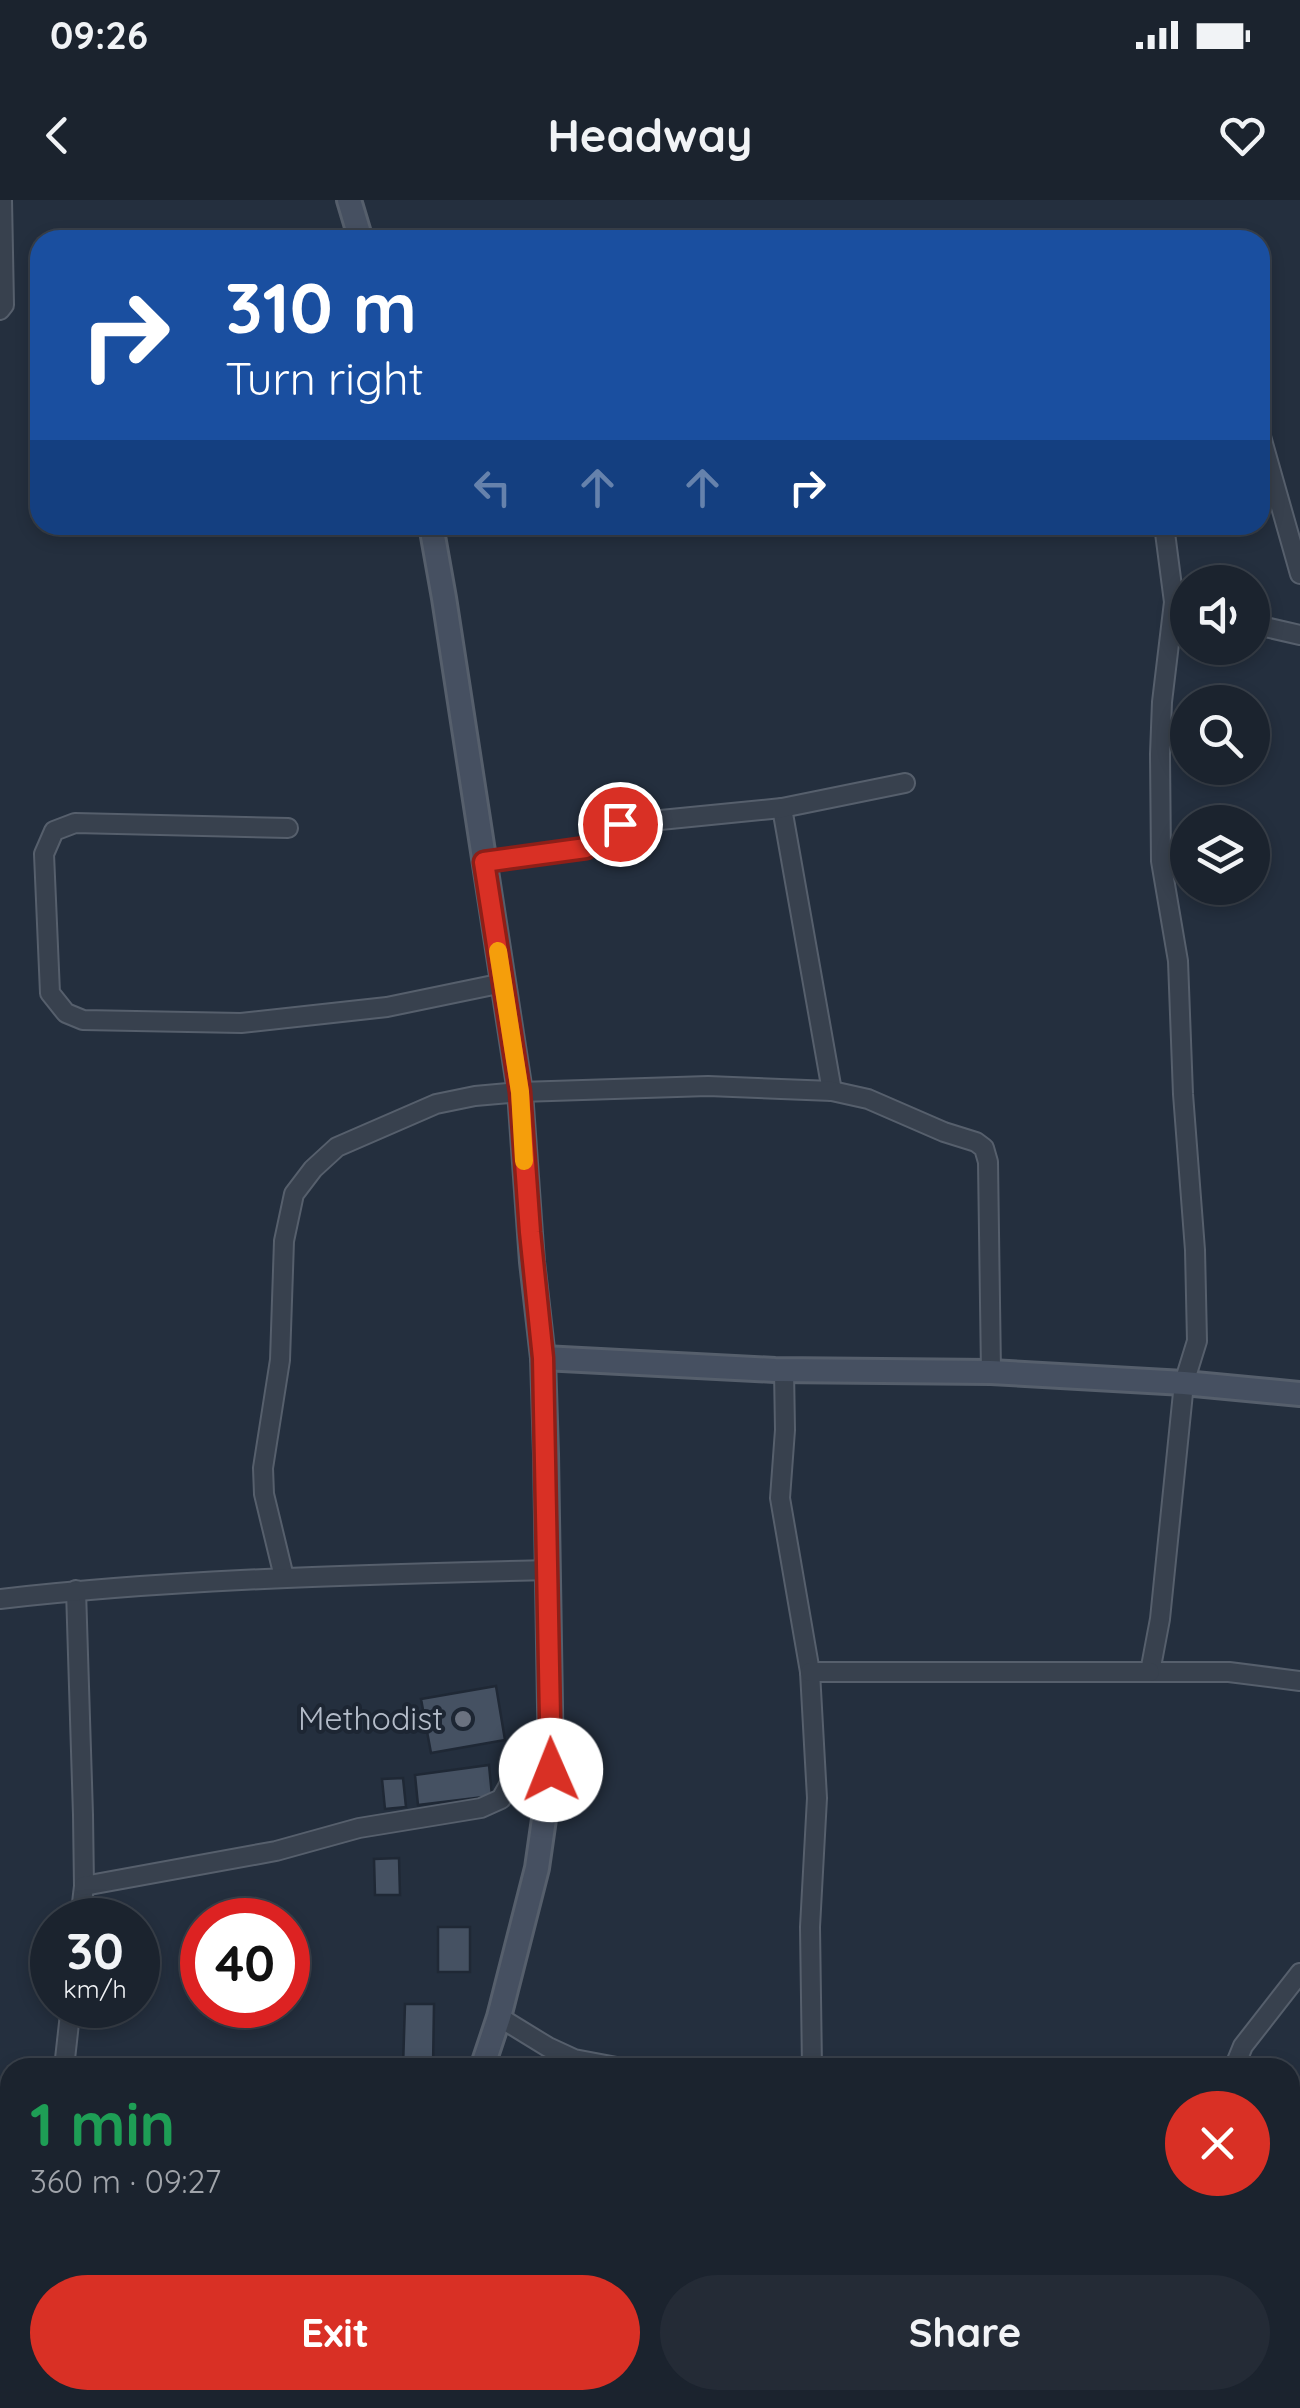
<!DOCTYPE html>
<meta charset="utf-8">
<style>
:root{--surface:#1b232e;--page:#242b36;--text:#f1f3f6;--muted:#a0a4aa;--line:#39404a;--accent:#d93025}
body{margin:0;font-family:Quicksand,sans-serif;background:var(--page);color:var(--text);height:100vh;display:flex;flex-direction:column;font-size:38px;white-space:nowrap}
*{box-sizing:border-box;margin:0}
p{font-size:32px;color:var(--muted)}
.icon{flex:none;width:55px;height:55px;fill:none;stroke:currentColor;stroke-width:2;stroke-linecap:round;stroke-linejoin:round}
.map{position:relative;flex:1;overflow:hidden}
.panel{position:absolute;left:0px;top:1858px;width:1300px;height:352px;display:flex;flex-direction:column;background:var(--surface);border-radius:30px 30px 0 0;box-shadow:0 5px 15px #0003,0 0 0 2px var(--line)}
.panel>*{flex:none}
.guide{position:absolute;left:30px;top:30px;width:1240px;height:305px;border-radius:30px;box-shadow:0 5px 15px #0003,0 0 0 2px var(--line);background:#1a4fa0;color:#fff;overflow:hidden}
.controls{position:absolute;left:1170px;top:365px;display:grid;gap:20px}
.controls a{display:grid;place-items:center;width:100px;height:100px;border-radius:50%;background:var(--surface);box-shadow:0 5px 15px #0003,0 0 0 2px var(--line);font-size:50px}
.speed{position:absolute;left:30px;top:1698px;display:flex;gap:20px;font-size:50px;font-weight:700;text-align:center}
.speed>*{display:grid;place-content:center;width:130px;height:130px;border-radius:50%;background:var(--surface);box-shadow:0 5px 15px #0003,0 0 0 2px var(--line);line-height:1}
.speed small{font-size:25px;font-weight:400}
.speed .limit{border:15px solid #d22;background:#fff;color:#111}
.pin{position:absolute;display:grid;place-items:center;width:85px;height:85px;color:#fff;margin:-42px;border:5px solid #fff;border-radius:50%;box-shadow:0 2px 10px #0007}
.me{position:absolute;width:110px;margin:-55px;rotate:359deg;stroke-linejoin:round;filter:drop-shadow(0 0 8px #0008)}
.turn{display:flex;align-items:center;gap:35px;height:210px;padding:0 30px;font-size:45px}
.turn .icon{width:130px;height:130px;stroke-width:2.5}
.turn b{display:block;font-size:70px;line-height:85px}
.lanes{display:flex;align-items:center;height:95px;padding:0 30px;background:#0003;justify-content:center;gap:50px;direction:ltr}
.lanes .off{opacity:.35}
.round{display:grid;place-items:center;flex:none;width:105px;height:105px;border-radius:52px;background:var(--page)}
.head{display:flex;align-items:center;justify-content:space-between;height:170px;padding:0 30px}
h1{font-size:60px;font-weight:800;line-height:75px;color:#1e9e55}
.button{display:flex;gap:20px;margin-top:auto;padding:20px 30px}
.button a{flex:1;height:115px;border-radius:60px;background:var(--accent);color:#fff;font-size:40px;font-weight:800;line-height:115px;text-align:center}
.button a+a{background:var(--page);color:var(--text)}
.status{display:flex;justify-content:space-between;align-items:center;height:70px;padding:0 50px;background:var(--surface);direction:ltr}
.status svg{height:28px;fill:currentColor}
header{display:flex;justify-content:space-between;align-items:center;height:130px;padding:0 30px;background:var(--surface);font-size:45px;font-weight:800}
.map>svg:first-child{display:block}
.building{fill:#455162;stroke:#1f2835;stroke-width:2.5}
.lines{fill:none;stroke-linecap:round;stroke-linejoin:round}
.street-casing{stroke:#565f6c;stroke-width:22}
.secondary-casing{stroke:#565f6c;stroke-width:28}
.street{stroke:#38414e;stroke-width:18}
.secondary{stroke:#465061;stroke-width:22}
.route-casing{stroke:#8d1f18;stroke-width:25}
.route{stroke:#d93025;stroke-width:18}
.slow{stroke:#f59e0b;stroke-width:18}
.worship-dot{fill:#6b7280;stroke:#1d2633;stroke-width:4}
.labels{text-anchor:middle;stroke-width:8;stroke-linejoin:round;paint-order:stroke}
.poi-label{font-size:32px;fill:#b4bcc9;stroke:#1d2633;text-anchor:end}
</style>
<div class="status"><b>09:26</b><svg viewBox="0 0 49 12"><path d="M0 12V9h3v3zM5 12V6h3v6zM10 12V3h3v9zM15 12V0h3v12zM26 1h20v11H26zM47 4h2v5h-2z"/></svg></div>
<header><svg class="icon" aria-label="back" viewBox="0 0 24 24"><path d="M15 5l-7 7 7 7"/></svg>Headway<svg class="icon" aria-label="heart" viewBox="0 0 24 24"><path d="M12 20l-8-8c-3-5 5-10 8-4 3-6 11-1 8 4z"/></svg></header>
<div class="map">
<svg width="1300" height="2208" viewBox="0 0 1300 2208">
<rect width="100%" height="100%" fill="#242f3e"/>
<g class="building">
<polygon points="496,1486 505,1540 431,1553 421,1499"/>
<polygon points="489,1565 492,1596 418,1605 415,1575"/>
<polygon points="403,1578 406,1607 385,1609 382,1579"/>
<polygon points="399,1658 400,1695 375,1695 374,1659"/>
<rect x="438" y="1727" width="32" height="45"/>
<polygon points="405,1804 434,1804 433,1868 403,1867"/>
</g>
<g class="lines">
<defs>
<g id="street">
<polyline points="0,110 4,105 2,0"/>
<polyline points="1260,233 1300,374"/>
<polyline points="1164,325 1174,402 1162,502 1160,554 1161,661 1178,761 1183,894 1195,1050 1197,1141 1184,1183 1160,1419 1150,1472 1229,1472 1300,1481"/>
<polyline points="1252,424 1300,435"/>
<polyline points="782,608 832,891"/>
<polyline points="288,628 75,623 54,631 44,654 50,793 66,813 83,820 241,823 387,807 503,783"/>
<polyline points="484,662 586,648 620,624 782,608 905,583"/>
<polyline points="784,1170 785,1230 780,1298 810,1472 817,1598 810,1727 812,1868"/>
<polyline points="284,1377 264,1294 263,1268 280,1160 284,1041 294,994 313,969 337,947 436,904 475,896 520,892 708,886 832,891 868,899 944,932 976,942 984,948 988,962 991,1172"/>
<polyline points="76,1390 83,1615 84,1686 80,1720"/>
<path d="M0 1399C182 1378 365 1375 547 1370"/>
<polyline points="810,1472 1150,1472"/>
<polyline points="84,1686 276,1651 359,1628 481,1608 501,1599 513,1578 551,1570"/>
<polyline points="499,1817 548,1847 574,1859 622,1868"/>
<polyline points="64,1868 71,1805"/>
<polyline points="1234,1868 1243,1846 1300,1773"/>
<polyline points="0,1937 10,1937"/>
<polyline points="1290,1960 1300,1968"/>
<polyline points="1290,2083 1300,2079"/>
<polyline points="912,2200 962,2208"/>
<polyline points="590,2208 592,2200"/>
<polyline points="847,2208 848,2200"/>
<polyline points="1067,2208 1069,2200"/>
</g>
<g id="secondary">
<polyline points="349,0 361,40"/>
<polyline points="431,325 444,398 520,892 532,1062 543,1158 546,1254 551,1570 537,1668 499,1817 482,1868"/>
<polyline points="543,1158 775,1170 991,1172 1184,1183 1300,1194"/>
<polyline points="383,2208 385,2200"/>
</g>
</defs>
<use href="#street" class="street-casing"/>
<use href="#secondary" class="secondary-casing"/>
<use href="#street" class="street"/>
<use href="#secondary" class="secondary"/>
</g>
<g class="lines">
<defs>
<polyline id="route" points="551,1570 543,1158 530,1032 520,892 484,662 586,648 620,624"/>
</defs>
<use href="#route" class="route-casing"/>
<use href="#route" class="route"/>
<polyline class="slow" points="498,751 520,892 524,961"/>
</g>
<circle class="worship-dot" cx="463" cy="1519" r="10"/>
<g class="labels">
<g class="poi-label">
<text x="443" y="1530">Methodist</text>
</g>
</g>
</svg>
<div class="controls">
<a><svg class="icon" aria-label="sound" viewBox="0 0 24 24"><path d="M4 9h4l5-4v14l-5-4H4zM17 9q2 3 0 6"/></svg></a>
<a><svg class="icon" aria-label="search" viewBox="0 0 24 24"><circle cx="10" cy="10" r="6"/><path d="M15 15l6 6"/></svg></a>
<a><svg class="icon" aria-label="layers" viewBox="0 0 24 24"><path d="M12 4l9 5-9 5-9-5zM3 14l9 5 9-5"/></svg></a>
</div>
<div class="speed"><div>30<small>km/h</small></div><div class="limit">40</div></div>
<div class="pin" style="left:620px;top:624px;background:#d93025"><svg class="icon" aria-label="arrive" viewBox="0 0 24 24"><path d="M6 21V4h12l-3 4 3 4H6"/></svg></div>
<svg class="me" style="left:551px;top:1570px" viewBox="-20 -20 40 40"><circle r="19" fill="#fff"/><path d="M0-13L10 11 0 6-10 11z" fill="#d93025"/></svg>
<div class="guide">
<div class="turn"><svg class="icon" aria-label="right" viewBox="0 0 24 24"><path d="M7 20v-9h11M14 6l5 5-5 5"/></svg><div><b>310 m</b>Turn right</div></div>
<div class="lanes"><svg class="icon off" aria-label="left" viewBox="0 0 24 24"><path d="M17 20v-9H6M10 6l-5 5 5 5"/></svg><svg class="icon off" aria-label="ahead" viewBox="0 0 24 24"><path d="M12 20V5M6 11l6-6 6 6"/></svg><svg class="icon off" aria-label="ahead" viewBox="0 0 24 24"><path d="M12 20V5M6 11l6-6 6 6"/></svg><svg class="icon" aria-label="right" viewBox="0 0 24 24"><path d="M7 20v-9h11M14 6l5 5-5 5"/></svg></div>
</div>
<section class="panel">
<div class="head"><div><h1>1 min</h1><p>360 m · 09:27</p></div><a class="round" style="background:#d93025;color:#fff"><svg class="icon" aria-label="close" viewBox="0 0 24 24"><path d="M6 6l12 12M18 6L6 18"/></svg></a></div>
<div class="button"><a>Exit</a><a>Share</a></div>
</section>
</div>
